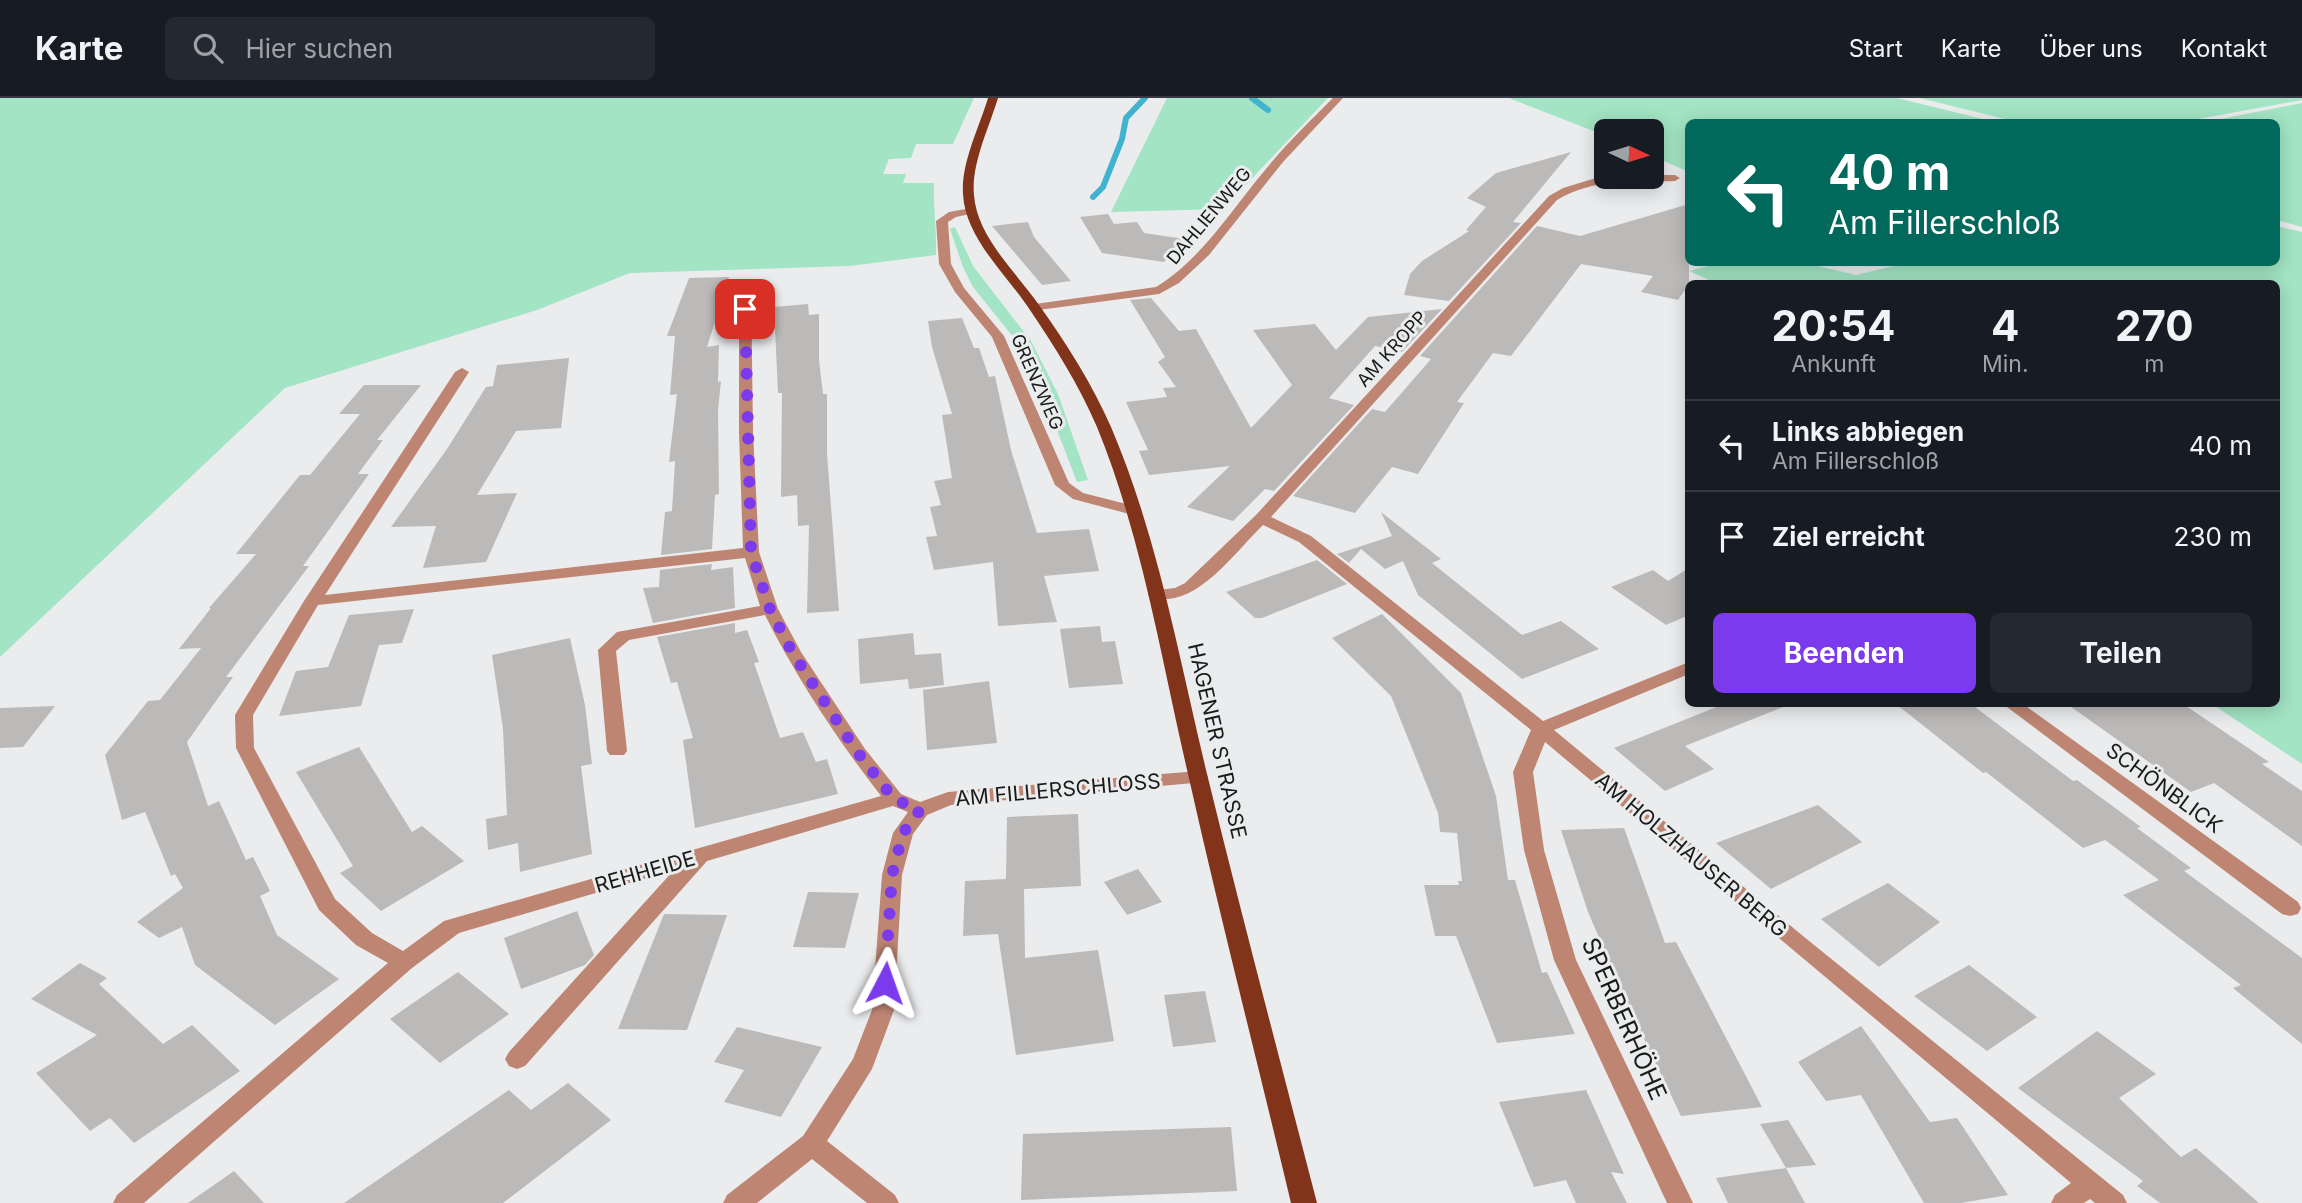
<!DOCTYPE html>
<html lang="de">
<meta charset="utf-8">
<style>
:root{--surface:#171b24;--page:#242831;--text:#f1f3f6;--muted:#9ea1a6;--line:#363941;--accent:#7c3aed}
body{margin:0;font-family:Inter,sans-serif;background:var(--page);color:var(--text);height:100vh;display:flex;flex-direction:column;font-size:26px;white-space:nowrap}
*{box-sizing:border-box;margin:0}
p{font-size:23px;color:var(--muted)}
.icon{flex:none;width:38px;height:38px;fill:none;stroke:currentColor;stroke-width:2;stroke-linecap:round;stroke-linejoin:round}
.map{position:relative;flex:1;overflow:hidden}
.details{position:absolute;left:1685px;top:182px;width:595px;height:427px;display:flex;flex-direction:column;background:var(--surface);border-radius:10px;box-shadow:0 4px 18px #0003}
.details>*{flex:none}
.banner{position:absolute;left:1685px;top:21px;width:595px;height:147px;border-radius:10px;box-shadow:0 4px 18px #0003;background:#00695c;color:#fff;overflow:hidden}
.needle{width:46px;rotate:94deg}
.tools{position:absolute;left:1594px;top:21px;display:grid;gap:14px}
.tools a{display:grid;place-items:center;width:70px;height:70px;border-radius:10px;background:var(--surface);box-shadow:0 4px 18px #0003;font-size:35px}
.pin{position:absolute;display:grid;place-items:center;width:60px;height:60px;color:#fff;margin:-30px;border-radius:14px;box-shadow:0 4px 10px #0006}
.me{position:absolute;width:77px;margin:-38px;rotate:4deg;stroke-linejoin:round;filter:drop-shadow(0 0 5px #0008)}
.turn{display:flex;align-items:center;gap:24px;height:147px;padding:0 28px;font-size:32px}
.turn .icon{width:91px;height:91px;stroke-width:2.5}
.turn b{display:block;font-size:49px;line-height:60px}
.eta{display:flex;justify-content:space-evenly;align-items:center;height:119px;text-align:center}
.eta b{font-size:42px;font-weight:700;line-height:49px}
.primary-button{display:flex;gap:14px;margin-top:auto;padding:14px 28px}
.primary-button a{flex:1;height:80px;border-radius:10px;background:var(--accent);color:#fff;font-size:28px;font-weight:700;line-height:80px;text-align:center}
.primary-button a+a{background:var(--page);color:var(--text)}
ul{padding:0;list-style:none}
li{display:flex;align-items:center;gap:21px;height:91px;padding:0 28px;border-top:2px solid var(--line)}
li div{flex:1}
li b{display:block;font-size:26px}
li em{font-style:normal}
header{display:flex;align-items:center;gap:42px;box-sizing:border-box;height:98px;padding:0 35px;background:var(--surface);border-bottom:2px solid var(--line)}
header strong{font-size:33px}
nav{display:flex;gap:38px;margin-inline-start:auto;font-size:24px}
.search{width:490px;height:63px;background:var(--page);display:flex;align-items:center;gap:18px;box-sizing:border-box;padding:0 24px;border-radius:10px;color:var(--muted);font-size:26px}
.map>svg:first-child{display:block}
.green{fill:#a2e4c3}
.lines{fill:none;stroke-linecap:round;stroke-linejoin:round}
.stream{stroke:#40b3cf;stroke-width:6}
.building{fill:#bcbab9}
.minor{fill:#be8573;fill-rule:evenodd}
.major{fill:#813419;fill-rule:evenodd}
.route{stroke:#7c3aed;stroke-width:12;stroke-dasharray:0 21.6}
.labels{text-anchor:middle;stroke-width:6;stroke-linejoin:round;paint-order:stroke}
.far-street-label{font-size:18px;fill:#191a1a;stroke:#ebecee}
.street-label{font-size:21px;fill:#191a1a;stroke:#ebecee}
.near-street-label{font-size:24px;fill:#191a1a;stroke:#ebecee}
</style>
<header>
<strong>Karte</strong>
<div class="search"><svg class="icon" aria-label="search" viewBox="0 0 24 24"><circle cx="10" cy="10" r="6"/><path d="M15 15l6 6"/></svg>Hier suchen</div>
<nav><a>Start</a><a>Karte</a><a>Über uns</a><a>Kontakt</a></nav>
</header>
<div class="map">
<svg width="2302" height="1105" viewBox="0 0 2302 1105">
<rect width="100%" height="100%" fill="#ebecee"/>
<g class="green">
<path d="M0 0H974L953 46H916L911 60 889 61 883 76H906L903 85H934C933 110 937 133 936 157L850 168 630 175 537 212 285 290 0 559Z"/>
<polygon points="1167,0 1328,0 1223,111 1111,114"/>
<polygon points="1509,0 1897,0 1995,24 1689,24 1689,74 1652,58 1652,33 1606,33 1606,38"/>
<polygon points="1920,0 2302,0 2302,2 2182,24 2017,24"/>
<polygon points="2302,5 2302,129 2277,122 2277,24 2205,24"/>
<polygon points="2277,128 2302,134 2302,666 2212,606 2277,606 2277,186 1718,186 1689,173 1721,165 1800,164 1856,177 1911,164 2277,164"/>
<polygon points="955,129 973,168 1031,243 1058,296 1088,382 1077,384 1044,298 1018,245 973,189 963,169 950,131"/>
</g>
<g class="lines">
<g class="stream">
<polyline points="1252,0 1268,12"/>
<polyline points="1093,99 1103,89 1122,41 1126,20 1145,0"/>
</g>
</g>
<g class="building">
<polygon points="1571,54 1513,124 1521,125 1449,203 1404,197 1410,176 1422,163 1469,133 1466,132 1486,109 1467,100 1496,75"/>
<polygon points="1689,106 1689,186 1678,202 1641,194 1653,178 1581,166 1511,258 1493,255 1457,304 1464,305 1418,376 1392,369 1355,415 1293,398 1372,311 1385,314 1431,261 1420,258 1537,128 1580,138"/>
<polygon points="1108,116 1114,126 1137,124 1144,135 1185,141 1164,164 1102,155 1080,119"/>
<polygon points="1028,124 1034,139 1071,183 1042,187 992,128"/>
<polygon points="729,179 707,249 719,247 718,284 721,283 718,312 719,396 715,397 712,451 661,457 665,414 672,413 675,363 669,364 677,296 670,297 675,238 667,238 689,180"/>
<polygon points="1151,200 1179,233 1196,231 1251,330 1292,287 1253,232 1315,226 1336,252 1368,219 1442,211 1402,254 1375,248 1329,300 1354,307 1274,393 1265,391 1233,423 1187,409 1230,368 1149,377 1139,353 1148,352 1126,304 1167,299 1163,290 1176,289 1158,264 1165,259 1130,202"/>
<polygon points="808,206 809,217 819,216 819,262 823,296 827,296 827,356 839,513 807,515 809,427 798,428 797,397 781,399 782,295 778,295 774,209"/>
<polygon points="962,220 974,250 979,250 989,279 995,278 1011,352 1037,435 1089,431 1099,473 1044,478 1057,524 998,528 993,464 934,472 926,439 937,438 930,409 941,407 934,383 952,380 942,317 952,316 932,249 928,223"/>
<polygon points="569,260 561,330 516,333 477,397 517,395 486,464 423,470 436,428 391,429 447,351 486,289 493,288 497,267"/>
<polygon points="364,287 421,287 377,342 383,342 358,376 369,376 303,468 309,468 226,579 233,579 187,644 208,708 219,703 246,762 253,759 270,793 260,798 277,837 339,881 275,927 195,867 182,829 159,840 137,824 183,790 175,776 171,778 145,714 122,722 105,657 148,603 160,602 201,550 179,551 211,510 209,510 256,456 236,456 300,377 310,377 360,316 339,316"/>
<polygon points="1381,414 1441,461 1432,465 1522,537 1561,523 1599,551 1522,581 1418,497 1403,463 1385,471 1361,451 1349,465 1337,456 1392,438"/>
<polygon points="1317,462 1347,486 1262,520 1255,520 1226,494"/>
<polygon points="712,466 711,472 733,469 735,510 653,525 643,490 659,489 660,472"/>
<polygon points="1689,470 1689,517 1666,527 1611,489 1653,472 1668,483"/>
<polygon points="414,511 402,545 379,547 361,608 279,618 296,573 328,569 349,517"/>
<polygon points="1382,516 1461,595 1496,698 1508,782 1515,782 1542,875 1547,874 1575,936 1497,945 1456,838 1435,838 1424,787 1459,787 1458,783 1462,783 1457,735 1440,734 1438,715 1391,598 1332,540"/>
<polygon points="735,525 735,535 747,532 759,564 754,565 780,640 803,634 816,664 827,661 838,696 695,730 683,642 693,640 677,584 671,585 657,539"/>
<polygon points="1100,528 1102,544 1115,543 1123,586 1069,590 1060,531"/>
<polygon points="913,535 915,557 941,555 944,587 909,591 908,581 860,586 858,541"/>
<polygon points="570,540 585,607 592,666 581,668 592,756 520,774 518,745 488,752 486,721 507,717 503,631 492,557"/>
<polygon points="989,583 997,645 927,652 923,592"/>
<polygon points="1724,606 1788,607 1685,648 1714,671 1665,693 1614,650"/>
<polygon points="1896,606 1971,606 2073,683 2077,682 2141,729 2137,730 2191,770 2184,773 2302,860 2302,946 2233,890 2241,887 2123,797 2159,782 2105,742 2083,750 1986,674 1983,675"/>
<polygon points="2067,606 2183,606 2269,664 2262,666 2302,693 2302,748 2214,685 2191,694"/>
<polygon points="55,608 23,649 0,650 0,610"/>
<polygon points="359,649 412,734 422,728 464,763 381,813 340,775 353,768 296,674"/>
<polygon points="1818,707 1862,744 1771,791 1716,745"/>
<polygon points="1078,716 1081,788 1024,791 1025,860 1098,852 1114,943 1016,957 998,836 963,838 965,783 1006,781 1007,719"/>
<polygon points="1624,730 1665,845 1676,844 1762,1009 1681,1018 1632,916 1588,814 1561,732"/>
<polygon points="1138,771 1162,804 1127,817 1104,784"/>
<polygon points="1888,785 1940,824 1879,869 1821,821"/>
<polygon points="808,794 859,795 845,850 793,849"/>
<polygon points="577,813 594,857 585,867 521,891 504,840"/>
<polygon points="664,816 727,817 687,932 618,931"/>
<polygon points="80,865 107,880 99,886 163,946 192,927 240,973 134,1045 110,1020 90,1033 36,975 97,937 31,901"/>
<polygon points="1969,867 2037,919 1987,953 1914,898"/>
<polygon points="458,874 509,916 440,965 390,921"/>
<polygon points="1205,893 1216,944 1173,949 1164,897"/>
<polygon points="1861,928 1930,1024 1957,1020 2008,1097 1961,1105 1924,1105 1861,997 1826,1003 1798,964"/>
<polygon points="737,929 822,949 781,1019 724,1004 744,972 714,964"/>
<polygon points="2097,933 2156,976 2119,1000 2181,1059 2196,1050 2259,1105 2160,1105 2137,1088 2143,1083 2018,990"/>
<polygon points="568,985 611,1022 503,1105 344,1105 509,992 531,1012"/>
<polygon points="1586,992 1624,1076 1611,1074 1627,1105 1576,1105 1566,1082 1534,1089 1499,1004"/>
<polygon points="1788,1022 1816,1067 1786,1070 1760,1026"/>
<polygon points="1231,1029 1237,1093 1021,1102 1023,1036"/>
<polygon points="1786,1070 1805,1105 1728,1105 1716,1080"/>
<polygon points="234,1073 264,1105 188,1105"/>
</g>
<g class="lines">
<g class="minor">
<path d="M1333 0H1343L1283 64 1209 157 1179 185 1159 196 1031 213 1029 210 1035 206 1156 189C1203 160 1231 112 1266 71 1286 46 1310 23 1333 0Z"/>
<path d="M1652 77H1675L1680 80 1675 83C1634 84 1593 80 1557 102L1271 419 1311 438 1543 623 1689 564V576L1554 632 1803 838 2123 1097 2127 1105H2095L2090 1101 2084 1105H2051L2055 1097 2071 1085 1545 644 1533 674 1544 752 1576 862 1693 1105H1667L1554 862 1524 752 1513 674 1531 632 1299 444 1263 427C1237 452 1205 498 1168 501 1159 502 1154 503 1148 497L1150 493 1175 490 1185 485 1256 417 1549 98 1563 90 1596 80Z"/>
<polygon points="971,110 976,113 975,115 956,119 948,124 951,166 964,190 1004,238 1069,385 1083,395 1138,409 1141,412 1138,415 1133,417 1073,401 1055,387 992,239 955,194 939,166 936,123 949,114"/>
<path d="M745 182 751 186 753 334 759 454 778 511 801 554 865 651 901 696 920 704 948 694 1198 673 1205 674 1208 679 1205 684 951 707 927 717 913 736 902 777 894 912 872 971 827 1043 895 1097 899 1105H867L812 1061 757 1105H723L727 1097 803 1038 853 961 872 912 882 777 893 735 908 714 893 708 707 763 525 968 517 971 509 968 505 961 509 954 674 772 459 835 412 870 144 1105H113L117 1097 388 865 356 847 319 812 236 650 235 617 304 503 455 274 462 270 469 274 325 497 743 450 739 334V186ZM745 460 760 508 617 534 598 552 607 653 610 657H624L627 653 616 553 629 542 765 517C797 581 837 641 881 698L444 823 403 853 372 835 335 801 254 650 253 617 318 507Z"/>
<polygon points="2003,606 2023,606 2298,804 2301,810 2298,816 2290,818 2282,816"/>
</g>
<path class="major" d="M988 0H998C989 30 971 66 974 97 977 139 1016 174 1039 207 1067 246 1092 286 1111 329 1158 439 1179 560 1207 676 1242 819 1280 962 1317 1105H1291C1257 962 1220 819 1188 676 1161 560 1142 439 1097 329 1079 287 1055 249 1030 212 1007 177 965 140 963 96 961 65 979 30 988 0Z"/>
</g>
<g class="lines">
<polyline class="route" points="745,211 751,454 770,511 792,554 858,655 894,701 920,712 903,735 892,777 885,885"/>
</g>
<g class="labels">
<g class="far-street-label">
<text transform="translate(1209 118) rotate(-50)" y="6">DAHLIENWEG</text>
<text transform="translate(1392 251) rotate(-48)" y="6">AM KROPP</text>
<text transform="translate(1037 284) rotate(66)" y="6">GRENZWEG</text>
</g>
<g class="street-label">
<text transform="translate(1217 643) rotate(77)" y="7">HAGENER STRASSE</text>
<text transform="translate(2164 690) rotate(36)" y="7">SCHÖNBLICK</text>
<text transform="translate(1058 692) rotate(-5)" y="7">AM FILLERSCHLOSS</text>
<text transform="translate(1691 757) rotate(40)" y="7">AM HOLZHAUSER BERG</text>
<text transform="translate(645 774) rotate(-16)" y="7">REHHEIDE</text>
</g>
<g class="near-street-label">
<text transform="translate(1624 921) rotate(66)" y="8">SPERBERHÖHE</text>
</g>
</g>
</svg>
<div class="tools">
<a><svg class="needle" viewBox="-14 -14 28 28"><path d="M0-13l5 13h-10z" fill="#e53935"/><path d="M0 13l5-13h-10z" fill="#9ea1a6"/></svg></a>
</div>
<div class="pin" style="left:745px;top:211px;background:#d93025"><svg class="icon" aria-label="arrive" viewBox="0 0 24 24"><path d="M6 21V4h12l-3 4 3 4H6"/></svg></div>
<svg class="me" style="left:885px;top:885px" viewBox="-20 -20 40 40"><path d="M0-17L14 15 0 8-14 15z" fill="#7c3aed" stroke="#fff" stroke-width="4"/></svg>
<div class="banner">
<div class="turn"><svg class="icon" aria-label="left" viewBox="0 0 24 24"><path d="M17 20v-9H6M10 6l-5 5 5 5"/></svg><div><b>40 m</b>Am Fillerschloß</div></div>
</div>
<section class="details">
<div class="eta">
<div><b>20:54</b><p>Ankunft</p></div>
<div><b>4</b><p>Min.</p></div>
<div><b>270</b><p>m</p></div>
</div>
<ul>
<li><svg class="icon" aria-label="left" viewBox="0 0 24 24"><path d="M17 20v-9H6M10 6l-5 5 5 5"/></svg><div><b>Links abbiegen</b><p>Am Fillerschloß</p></div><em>40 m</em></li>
<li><svg class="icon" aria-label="arrive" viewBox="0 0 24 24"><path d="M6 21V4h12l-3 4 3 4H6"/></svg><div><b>Ziel erreicht</b></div><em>230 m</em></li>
</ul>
<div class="primary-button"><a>Beenden</a><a>Teilen</a></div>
</section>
</div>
